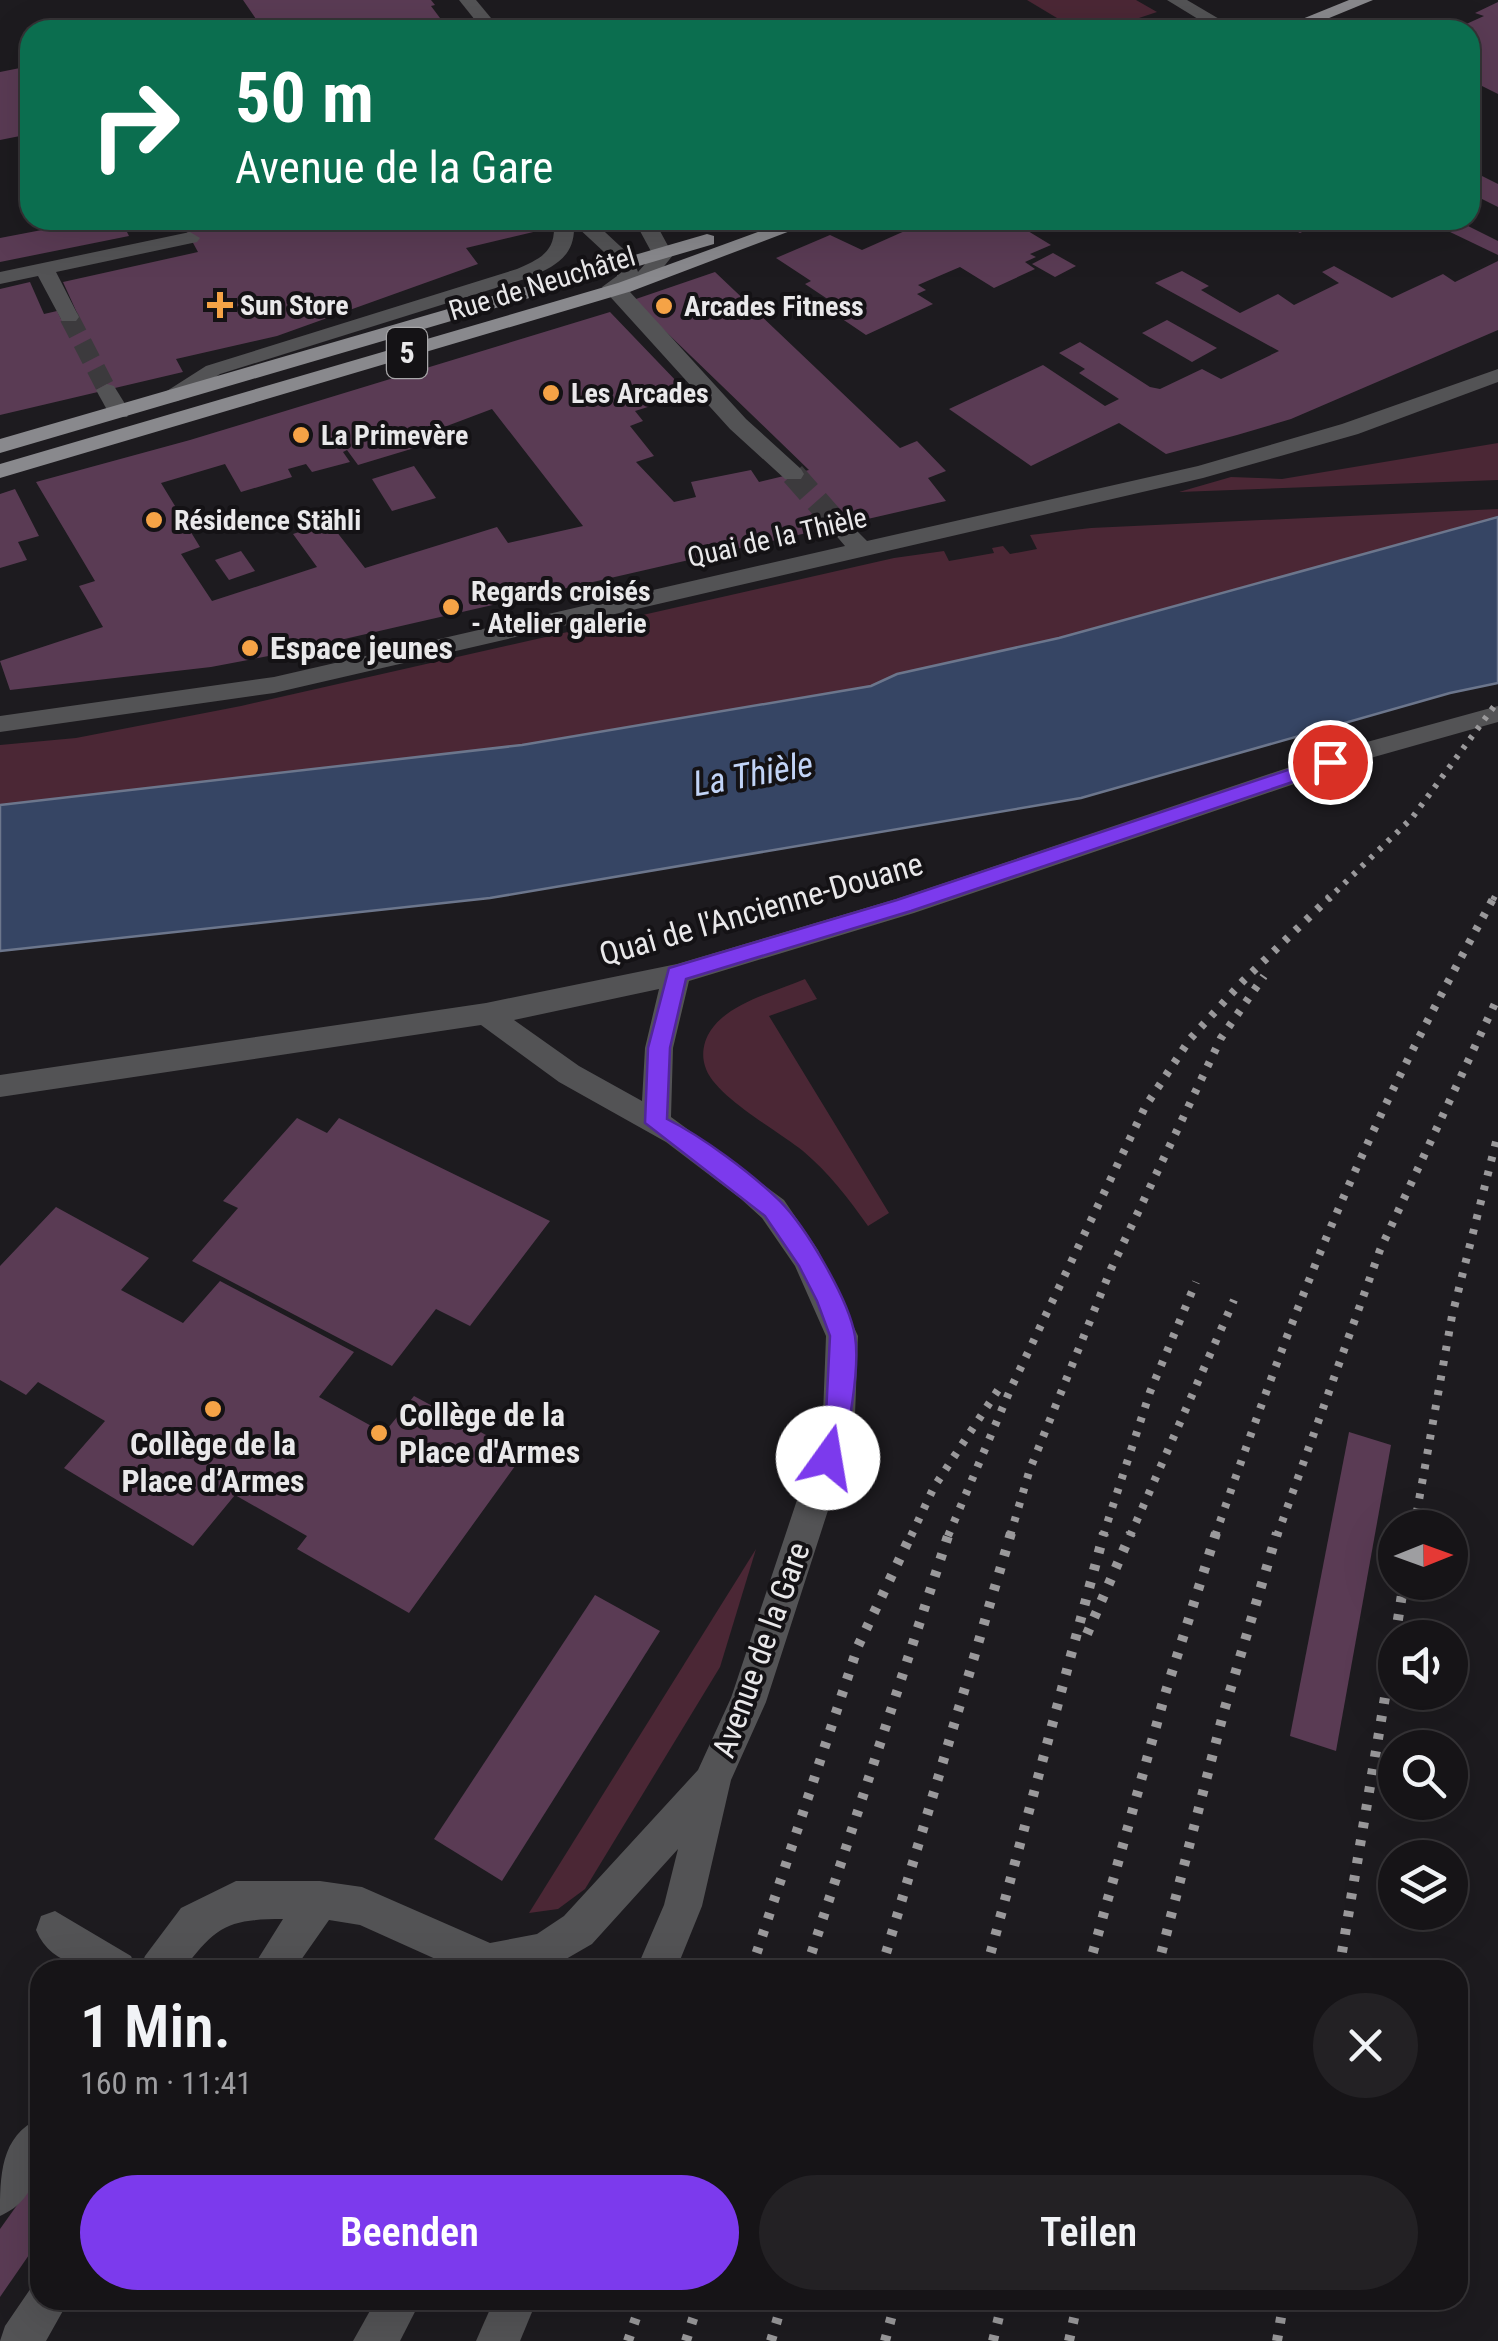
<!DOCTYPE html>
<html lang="de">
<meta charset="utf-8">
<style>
:root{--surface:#161417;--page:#232124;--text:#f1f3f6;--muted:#9e9ea1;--line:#353336;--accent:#7c3aed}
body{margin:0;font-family:"Roboto Condensed",sans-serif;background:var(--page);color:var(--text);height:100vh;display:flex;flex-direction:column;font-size:38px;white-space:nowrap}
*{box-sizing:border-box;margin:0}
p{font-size:32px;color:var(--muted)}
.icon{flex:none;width:55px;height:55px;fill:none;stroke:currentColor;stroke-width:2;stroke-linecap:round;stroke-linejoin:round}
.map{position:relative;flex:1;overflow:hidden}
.details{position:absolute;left:30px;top:1960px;width:1438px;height:350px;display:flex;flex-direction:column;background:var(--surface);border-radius:30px;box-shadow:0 10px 40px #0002,0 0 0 2px var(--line)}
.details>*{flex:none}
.banner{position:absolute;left:20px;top:20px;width:1460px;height:210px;border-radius:30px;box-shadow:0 10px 40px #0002,0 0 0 2px var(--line);background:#0b6e4f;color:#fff;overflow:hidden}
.needle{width:65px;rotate:89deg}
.fabs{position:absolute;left:1378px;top:1510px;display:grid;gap:20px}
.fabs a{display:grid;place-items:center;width:90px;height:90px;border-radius:50%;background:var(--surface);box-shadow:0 10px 40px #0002,0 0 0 2px var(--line);font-size:50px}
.pin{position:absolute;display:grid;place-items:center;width:85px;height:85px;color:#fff;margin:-42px;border:5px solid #fff;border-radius:50%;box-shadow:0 2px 10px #0007}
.me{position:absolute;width:110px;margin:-55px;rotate:13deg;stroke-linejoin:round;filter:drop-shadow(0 0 8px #0008)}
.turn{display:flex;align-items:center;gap:35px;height:210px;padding:0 50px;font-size:45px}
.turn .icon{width:130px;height:130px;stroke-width:2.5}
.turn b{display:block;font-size:70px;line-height:85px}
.round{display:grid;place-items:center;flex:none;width:105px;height:105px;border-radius:52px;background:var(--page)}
.head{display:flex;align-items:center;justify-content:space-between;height:170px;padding:0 50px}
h1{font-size:60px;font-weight:600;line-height:75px}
.cta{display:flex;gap:20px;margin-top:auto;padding:20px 50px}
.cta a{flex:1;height:115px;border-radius:60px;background:var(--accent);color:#fff;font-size:40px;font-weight:600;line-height:115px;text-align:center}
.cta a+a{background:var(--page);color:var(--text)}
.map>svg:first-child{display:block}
.green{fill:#4b2735}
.water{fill:#364564;stroke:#6c768c;stroke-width:2.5}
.building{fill:#5a3b54;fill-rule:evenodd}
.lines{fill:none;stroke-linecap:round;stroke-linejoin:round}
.minor-tunnel-far1{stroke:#3c3a3d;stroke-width:19;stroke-dasharray:19 10;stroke-linecap:butt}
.minor-tunnel{stroke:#3c3a3d;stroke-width:24;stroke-dasharray:24 12;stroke-linecap:butt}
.minor{fill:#535355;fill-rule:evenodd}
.major{fill:#89898d;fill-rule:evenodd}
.rail-far2{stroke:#9a999b;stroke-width:6;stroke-dasharray:4 8;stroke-linecap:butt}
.rail-far1{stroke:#9a999b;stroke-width:8;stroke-dasharray:5 10;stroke-linecap:butt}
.rail{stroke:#9a999b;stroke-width:10;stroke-dasharray:6 12;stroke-linecap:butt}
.route{fill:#7c3aed;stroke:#51269a;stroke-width:2.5}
.poi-dot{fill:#f5a346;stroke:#141215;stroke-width:4}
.labels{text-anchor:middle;stroke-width:8;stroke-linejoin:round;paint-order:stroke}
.far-street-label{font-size:28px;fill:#e9e8ea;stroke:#141215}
.far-poi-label{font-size:28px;font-weight:bold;fill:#e9e8ea;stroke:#141215;text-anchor:start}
.shield{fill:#141215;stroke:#a9a8aa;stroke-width:2.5}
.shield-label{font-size:30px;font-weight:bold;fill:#e9e8ea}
.poi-label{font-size:32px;font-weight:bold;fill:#e9e8ea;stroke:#141215;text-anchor:start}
.street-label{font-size:32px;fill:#e9e8ea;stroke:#141215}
.water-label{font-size:35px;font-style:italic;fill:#c2d4f7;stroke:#141215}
</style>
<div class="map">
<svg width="1498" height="2341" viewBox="0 0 1498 2341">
<rect width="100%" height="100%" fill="#1d1b1f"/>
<g class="green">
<polygon points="1027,0 1136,0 1157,12 1103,30 1077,30"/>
<polygon points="1498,443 1498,480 1179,492 1231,477 1282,479"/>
<polygon points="1498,509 1498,517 1059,638 897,674 871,686 522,745 0,805 0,745 76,738 241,706 894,558 944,551 949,561 994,553 992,548 1003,546 1010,554 1037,549 1030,535 1091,528"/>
<path d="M805 979 817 999 769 1016 889 1213 868 1226C848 1198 829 1173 803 1151 779 1131 713 1096 705 1066 701 1054 704 1040 711 1030 730 1002 775 992 805 979Z"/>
<polygon points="756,1549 720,1667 585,1889 558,1909 529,1913"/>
</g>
<polygon class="water" points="1498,517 1498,683 1450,693 1081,798 490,898 0,951 0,805 522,745 871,686 897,674 1059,638"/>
<g class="building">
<polygon points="243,0 431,0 435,5 431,6 449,30 227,30 258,22"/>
<polygon points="1498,2 1498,94 1470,80 1470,30 1453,30 1484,16 1475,13"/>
<polygon points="30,66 30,134 0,140 0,72"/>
<polygon points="1470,170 1498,184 1498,207 1470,193"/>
<polygon points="94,220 121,220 129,236 0,262 0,238"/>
<polygon points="584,220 466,248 478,264 277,336 176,359 183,372 0,415 0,289 30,282 44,314 57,311 61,319 78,315 63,282 198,252 181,221"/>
<polygon points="681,220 726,220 729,223 692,232"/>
<polygon points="907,220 1040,220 1023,228 1051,245 1030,254 1036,257 1025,262 1035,269 994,288 960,267 918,285 926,290 917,294 933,304 866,335 829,310 838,306 805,284 811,281 776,258 830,235 862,250 916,226"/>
<polygon points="1275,220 1327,220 1300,233"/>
<polygon points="1464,224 1498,241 1498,255 1450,232"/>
<polygon points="1053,253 1076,266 1055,277 1032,264"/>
<polygon points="1498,261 1498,330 1291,419 1237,435 1166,454 1119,423 1031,466 949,409 1043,365 1105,406 1119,399 1079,373 1085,369 1059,353 1080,342 1150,387 1160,389 1202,369 1221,379 1279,351 1155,283 1182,271 1209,286 1201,290 1240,313 1278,294 1294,305 1339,283 1322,272 1334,266 1392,298 1443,274 1455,282"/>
<path d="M715 272 900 448 917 441 946 471 928 478 946 501 279 654 211 667 10 690 0 661 103 627 79 586 95 581 36 482 190 440 610 312 680 385 643 397 651 406 635 411 643 421 630 426 654 456 636 462 674 502 696 497 691 482 751 470 759 482 809 470 633 300ZM492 409 583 526 508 543 497 527 365 568 329 522 293 534 317 567 212 601 181 554 200 547 161 483 225 464 241 492 292 477 288 469 306 464 312 472 350 462 343 452 347 450 358 465 431 443 423 435Z"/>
<polygon points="1167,320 1217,348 1192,362 1142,333"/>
<polygon points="414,466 436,498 392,511 372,479"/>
<polygon points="15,489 39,536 18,542 27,560 0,568 0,494"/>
<polygon points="241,551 255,571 229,580 215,560"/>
<polygon points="297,1118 327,1133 339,1118 550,1221 470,1326 436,1309 392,1366 192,1261 238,1208 223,1201"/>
<polygon points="56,1207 149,1258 121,1290 183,1323 220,1281 354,1352 319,1397 384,1433 414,1396 523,1455 409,1613 297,1549 307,1536 235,1495 193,1546 64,1468 105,1421 38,1382 26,1395 0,1380 0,1266"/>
<polygon points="1349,1432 1391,1445 1336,1751 1290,1736"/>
<polygon points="595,1595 660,1631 502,1881 434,1839"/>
<polygon points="40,2173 40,2239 0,2297 0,2229"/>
</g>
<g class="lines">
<polyline class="minor-tunnel-far1" points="69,317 107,390"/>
<polyline class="minor-tunnel" points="793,474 838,525"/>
<g class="minor">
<polygon points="459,0 476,0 501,30 483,30"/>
<polygon points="1167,0 1187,0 1238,30 1216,30"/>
<path d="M564 220 574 226C575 256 555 266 531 277L220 374 178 401 170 402 159 396 206 366 517 269C539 259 555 253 554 226Z"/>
<polygon points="575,220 592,220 633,258 638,272 653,255 634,220 654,220 673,255 654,279 630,292 746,419 801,469 804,474 801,479 785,479 730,429 605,291 602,287 617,276 617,264 576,226"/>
<polygon points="190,232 200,238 197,242 56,272 79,317 76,321 62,321 38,276 0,284 0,272"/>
<polygon points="1498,369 1498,382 1358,434 1203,478 274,693 0,732 0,716 274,677 845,546 827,525 838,518 846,520 867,541 1198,466 1342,424"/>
<polygon points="107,384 114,386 130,412 127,417 111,417 96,390"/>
<path d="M1498 706V722L1374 757 914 913 689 981 673 1048 671 1117 784 1200 818 1250 858 1336 855 1415 845 1458 766 1702 731 1780 702 1906 676 1970H636L664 1905 678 1849 592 1944 547 1970H460L360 1925 329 1920 294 1970H251L283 1919C228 1919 216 1926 183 1970H139L145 1956 181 1908 236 1881H320L362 1887 490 1943 537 1934 564 1916 698 1770 731 1698 811 1458 823 1415 826 1336 795 1266 762 1218 741 1199 666 1142 559 1082 481 1025 0 1097V1075L486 1003 677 964 896 899 1356 745ZM659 989 645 1048 642 1101 579 1066 514 1020Z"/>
<path d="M55 1911 131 1956 137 1970C99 1970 53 1971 36 1930L41 1916Z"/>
<path d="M40 2118C40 2156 42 2198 0 2216 0 2176 0 2136 40 2118Z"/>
<polygon points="40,2282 40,2300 69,2300 46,2341 0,2341 5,2326 33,2285"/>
<polygon points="376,2300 421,2300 400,2341 353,2341"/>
<polygon points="494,2300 537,2300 520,2341 476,2341"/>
</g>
<g class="major">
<polygon points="1349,0 1373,0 1300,30 1275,30"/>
<polygon points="791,220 819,220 632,291 0,478 0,464 618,283"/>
<polygon points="707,234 714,236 714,244 0,453 0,439"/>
</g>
<g class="rail-far2">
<polyline points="1327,900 1412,818 1498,701"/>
<polyline points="1493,900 1498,890"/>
</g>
<g class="rail-far1">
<polyline points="1414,1528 1452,1316 1498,1134"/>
<polyline points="911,1536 934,1487 1002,1384"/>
<polyline points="948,1536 1011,1388 1145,1107 1190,1039 1243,981 1330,897"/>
<polyline points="1010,1536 1030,1469 1111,1269 1221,1038 1264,976"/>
<polyline points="1103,1536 1150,1392 1196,1282"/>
<polyline points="1130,1536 1234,1300"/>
<path d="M1215 1536C1261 1404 1308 1273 1366 1147 1405 1061 1449 979 1494 897"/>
<polyline points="1277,1536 1380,1250 1498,997"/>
</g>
<g class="rail">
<polyline points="1087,1634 1131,1533"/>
<polyline points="1395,1638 1404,1582"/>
<polyline points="751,1970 858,1646 912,1533"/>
<polyline points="806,1970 949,1533"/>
<polyline points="881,1970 1011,1533"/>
<polyline points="986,1970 1104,1533"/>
<polyline points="1088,1970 1166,1691 1216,1533"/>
<polyline points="1157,1970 1224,1711 1277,1533"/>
<polyline points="1339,1970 1395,1638"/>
<polyline points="628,2341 642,2300"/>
<polyline points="686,2341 699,2300"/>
<polyline points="771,2341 783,2300"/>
<polyline points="885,2341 896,2300"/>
<polyline points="993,2341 1003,2300"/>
<polyline points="1069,2341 1078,2300"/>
<polyline points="1277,2341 1284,2300"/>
</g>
</g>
<path class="route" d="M1330 756 1339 762 1337 767 911 911 686 979 670 1048 667 1119C703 1137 751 1173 780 1201 806 1227 849 1300 855 1336 860 1366 849 1438 837 1466L828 1469 819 1466 815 1458 826 1415 830 1336 817 1301 799 1266 765 1216 645 1123 648 1048 669 968 897 900Z"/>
<g class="poi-dot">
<path d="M215 290h10v10h10v10h-10v10h-10v-10h-10v-10h10z"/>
<circle cx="664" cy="306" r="10"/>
<circle cx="551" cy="393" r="10"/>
<circle cx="301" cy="435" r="10"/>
<circle cx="154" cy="520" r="10"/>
<circle cx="451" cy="607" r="10"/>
<circle cx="250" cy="648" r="10"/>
<circle cx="213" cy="1409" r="10"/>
<circle cx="379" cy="1433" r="10"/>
</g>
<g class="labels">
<g class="far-street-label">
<text transform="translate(542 283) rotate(-17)" y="10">Rue de Neuchâtel</text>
<text transform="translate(777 537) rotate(-13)" y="10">Quai de la Thièle</text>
</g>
<g class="far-poi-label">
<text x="240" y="315">Sun Store</text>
<text x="684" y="316">Arcades Fitness</text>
<text x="571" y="403">Les Arcades</text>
<text x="321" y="445">La Primevère</text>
<text x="174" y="530">Résidence Stähli</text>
<text x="471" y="601">Regards croisés<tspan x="471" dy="32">- Atelier galerie</tspan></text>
</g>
<rect class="shield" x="387" y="328" width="40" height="50" rx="8"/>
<g class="shield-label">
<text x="407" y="363">5</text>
</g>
<g class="poi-label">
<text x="270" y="659">Espace jeunes</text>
<text x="399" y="1426">Collège de la<tspan x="399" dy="37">Place d'Armes</tspan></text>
<text x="213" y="1455" text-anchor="middle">Collège de la<tspan x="213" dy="37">Place d’Armes</tspan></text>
</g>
<g class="street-label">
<text transform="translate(761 909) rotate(-16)" y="11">Quai de l'Ancienne-Douane</text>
<text transform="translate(761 1650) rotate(-70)" y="11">Avenue de la Gare</text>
</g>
<g class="water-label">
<text transform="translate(753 774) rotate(-10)" y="12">La Thièle</text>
</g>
</g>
</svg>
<div class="fabs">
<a><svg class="needle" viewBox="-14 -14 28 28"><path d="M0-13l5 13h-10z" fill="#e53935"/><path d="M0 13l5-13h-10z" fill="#9e9ea1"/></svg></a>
<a><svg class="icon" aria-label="sound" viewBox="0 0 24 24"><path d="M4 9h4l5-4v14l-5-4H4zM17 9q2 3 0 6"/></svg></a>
<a><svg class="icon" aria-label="search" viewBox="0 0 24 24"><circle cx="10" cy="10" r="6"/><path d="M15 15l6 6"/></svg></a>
<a><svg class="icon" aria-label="layers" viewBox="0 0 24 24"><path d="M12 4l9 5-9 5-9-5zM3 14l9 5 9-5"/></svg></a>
</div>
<div class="pin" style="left:1330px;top:762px;background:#d93025"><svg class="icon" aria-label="arrive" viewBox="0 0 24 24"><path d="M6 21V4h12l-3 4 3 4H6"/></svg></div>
<svg class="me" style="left:828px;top:1458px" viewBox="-20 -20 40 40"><circle r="19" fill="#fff"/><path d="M0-13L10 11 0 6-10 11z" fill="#7c3aed"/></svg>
<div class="banner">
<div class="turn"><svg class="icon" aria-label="right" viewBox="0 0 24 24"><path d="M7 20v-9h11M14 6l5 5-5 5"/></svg><div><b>50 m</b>Avenue de la Gare</div></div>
</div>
<section class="details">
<div class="head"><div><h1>1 Min.</h1><p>160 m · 11:41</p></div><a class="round"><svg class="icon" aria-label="close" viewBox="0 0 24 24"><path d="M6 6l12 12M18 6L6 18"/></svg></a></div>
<div class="cta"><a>Beenden</a><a>Teilen</a></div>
</section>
</div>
